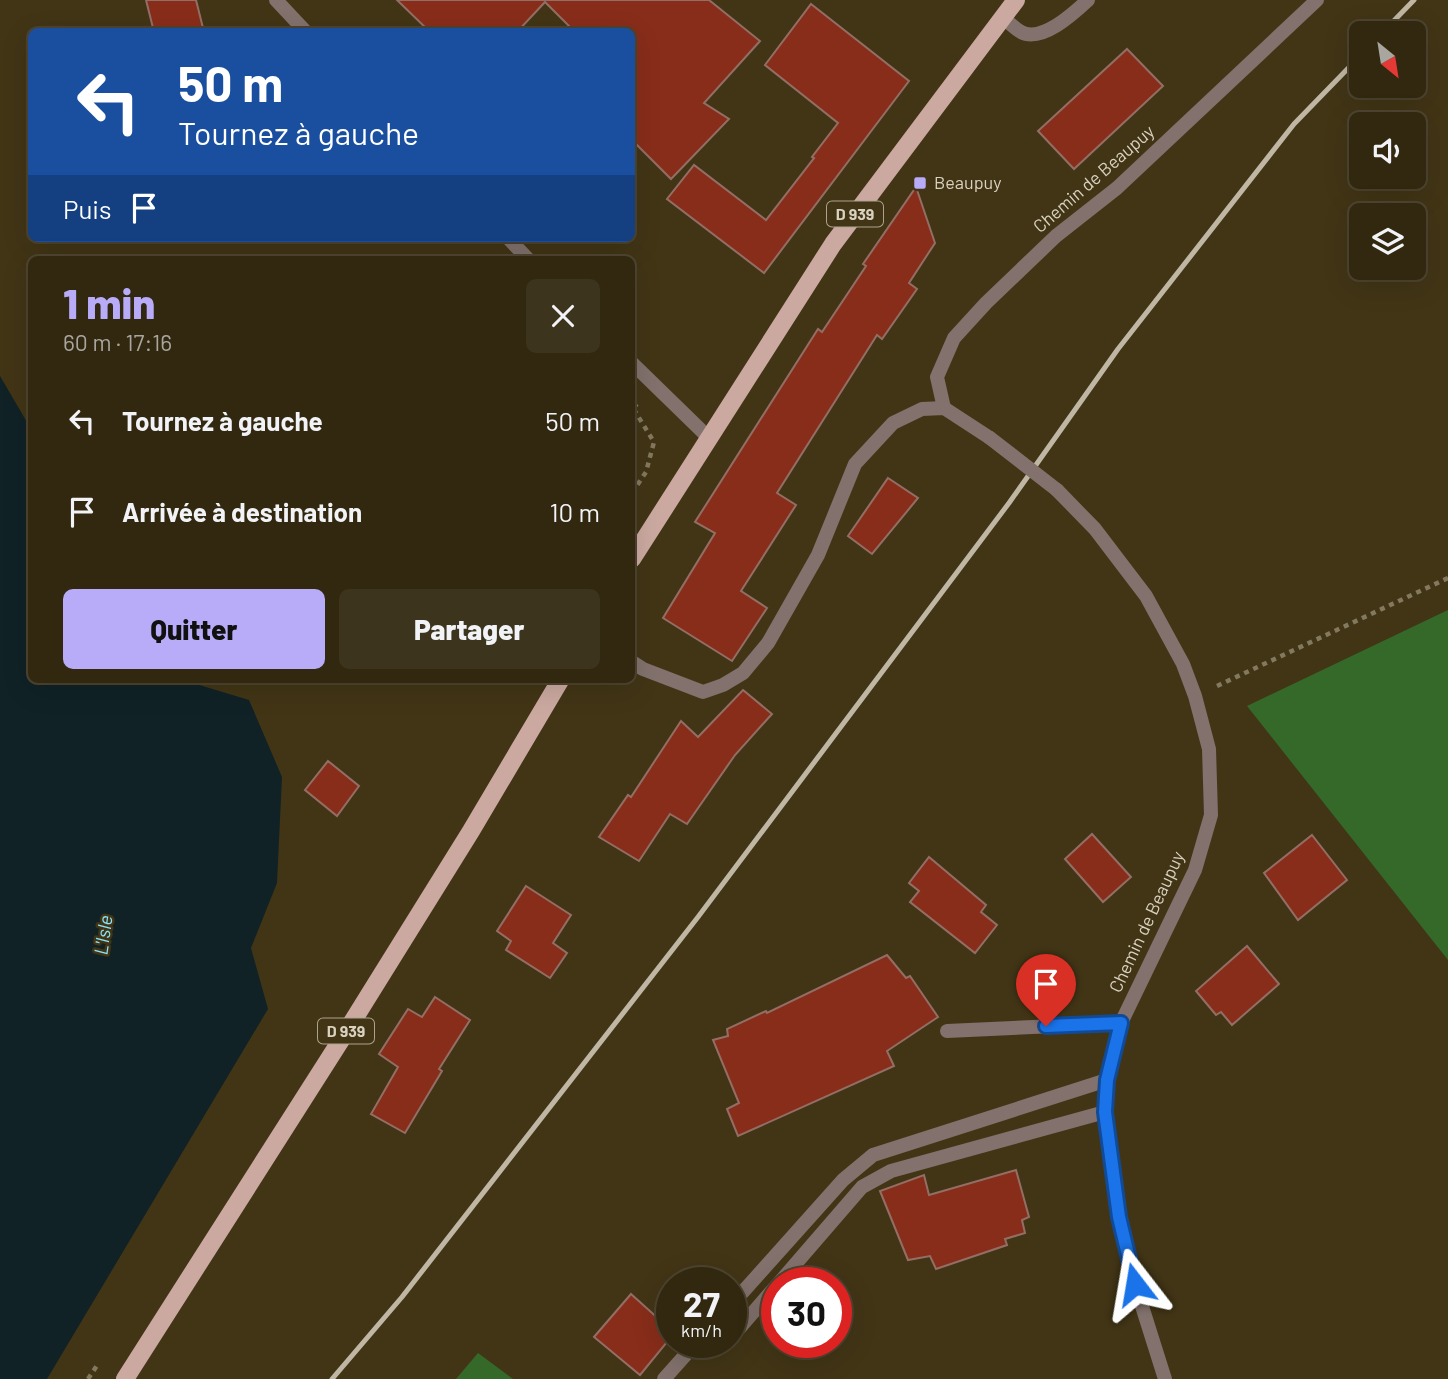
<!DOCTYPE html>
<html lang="fr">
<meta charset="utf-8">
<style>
:root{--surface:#322810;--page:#3d341e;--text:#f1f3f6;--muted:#a8a69f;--line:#4d4430;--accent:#b8abf7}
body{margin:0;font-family:Barlow,sans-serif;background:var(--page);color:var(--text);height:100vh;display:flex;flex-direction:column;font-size:26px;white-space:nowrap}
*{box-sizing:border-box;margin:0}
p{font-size:23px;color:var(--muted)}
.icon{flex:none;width:38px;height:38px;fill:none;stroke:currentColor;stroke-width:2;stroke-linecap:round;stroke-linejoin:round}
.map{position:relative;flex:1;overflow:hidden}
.panel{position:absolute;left:28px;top:256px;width:607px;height:427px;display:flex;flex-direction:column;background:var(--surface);border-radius:10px;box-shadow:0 7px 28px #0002,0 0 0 2px var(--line)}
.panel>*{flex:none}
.guide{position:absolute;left:28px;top:28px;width:607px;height:214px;border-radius:10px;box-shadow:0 7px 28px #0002,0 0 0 2px var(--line);background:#1a4fa0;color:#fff;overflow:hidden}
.needle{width:46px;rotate:150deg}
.tools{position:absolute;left:1349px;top:21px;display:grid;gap:14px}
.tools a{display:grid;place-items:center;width:77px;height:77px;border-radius:10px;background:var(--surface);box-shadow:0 7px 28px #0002,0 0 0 2px var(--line);font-size:35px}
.speed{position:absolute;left:656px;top:1267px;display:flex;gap:14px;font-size:35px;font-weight:700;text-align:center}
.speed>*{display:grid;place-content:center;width:91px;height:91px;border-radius:50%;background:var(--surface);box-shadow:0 7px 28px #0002,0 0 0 2px var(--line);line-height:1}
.speed small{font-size:18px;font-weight:400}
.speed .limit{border:10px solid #d22;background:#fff;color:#111}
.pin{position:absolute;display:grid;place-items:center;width:60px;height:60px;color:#fff;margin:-72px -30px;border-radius:50% 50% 50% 0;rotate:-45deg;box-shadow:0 0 7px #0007}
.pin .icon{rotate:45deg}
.me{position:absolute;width:77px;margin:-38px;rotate:346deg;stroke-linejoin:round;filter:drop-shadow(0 0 5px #0008)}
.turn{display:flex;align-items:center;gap:24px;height:147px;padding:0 35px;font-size:32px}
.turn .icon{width:91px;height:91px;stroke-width:2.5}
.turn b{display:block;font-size:49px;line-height:60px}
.then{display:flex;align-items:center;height:66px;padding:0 35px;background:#0003;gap:14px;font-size:26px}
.round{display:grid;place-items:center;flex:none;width:74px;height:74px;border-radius:10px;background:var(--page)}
.overview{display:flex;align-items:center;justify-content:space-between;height:119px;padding:0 35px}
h1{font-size:42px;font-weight:800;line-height:52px;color:var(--accent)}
.cta{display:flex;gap:14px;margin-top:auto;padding:14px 35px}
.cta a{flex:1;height:80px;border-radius:10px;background:var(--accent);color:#111;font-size:28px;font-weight:800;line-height:80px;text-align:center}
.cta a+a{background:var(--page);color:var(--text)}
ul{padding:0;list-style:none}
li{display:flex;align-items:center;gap:21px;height:91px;padding:0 35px}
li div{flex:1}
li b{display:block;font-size:26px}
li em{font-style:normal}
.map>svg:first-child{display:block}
.green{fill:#35692a}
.water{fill:#102226}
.building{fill:#882d1a;stroke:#936e65;stroke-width:2}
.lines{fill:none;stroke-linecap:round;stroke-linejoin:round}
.path{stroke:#83795f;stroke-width:4.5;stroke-dasharray:5 5;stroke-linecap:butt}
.service{stroke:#82716c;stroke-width:14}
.minor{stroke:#82716c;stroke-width:14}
.primary{stroke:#cba9a0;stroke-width:18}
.rail{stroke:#bfb7a3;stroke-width:5}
.minor-bridge{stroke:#82716c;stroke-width:14}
.route-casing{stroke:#114b97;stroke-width:18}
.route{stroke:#1a73e8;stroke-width:12}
.poi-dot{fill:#b8abf7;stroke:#423516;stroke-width:2.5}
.labels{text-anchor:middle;stroke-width:5;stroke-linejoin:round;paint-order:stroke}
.shield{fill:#423516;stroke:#aca38d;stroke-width:2}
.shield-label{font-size:16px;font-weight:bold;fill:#d9d2c0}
.street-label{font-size:18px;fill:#d9d2c0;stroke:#423516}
.poi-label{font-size:18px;fill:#d9d2c0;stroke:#423516;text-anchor:start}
.water-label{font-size:19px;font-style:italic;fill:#88e6fd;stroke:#423516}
</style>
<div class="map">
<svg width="1448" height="1379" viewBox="0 0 1448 1379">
<rect width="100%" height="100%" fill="#423516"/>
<g class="green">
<polygon points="1448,610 1448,960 1247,706"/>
<polygon points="478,1353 513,1379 456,1379"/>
</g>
<polygon class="water" points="0,376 31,429 32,679 191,679 196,684 249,700 282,777 277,883 251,948 268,1009 47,1379 0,1379"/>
<g class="building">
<polygon points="146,0 196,0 204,32 154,32"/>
<polygon points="397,0 709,0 760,41 704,103 729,119 671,179 632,140 632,32 575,32 545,2 517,32 430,32"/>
<polygon points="811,4 909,81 764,273 667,199 694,165 766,220 814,158 812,157 838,123 765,65"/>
<polygon points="1127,49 1163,86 1074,169 1038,131"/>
<polygon points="916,187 935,243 909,283 917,289 882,339 877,335 777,493 796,505 741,591 767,608 732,661 663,618 715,533 695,522 818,329 822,332 866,266 863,264"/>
<polygon points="888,478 918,498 872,554 848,536"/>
<polygon points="743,690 772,714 735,755 687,824 670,814 639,861 599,837 628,795 631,797 681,721 698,737"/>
<polygon points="328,761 359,786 337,816 305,790"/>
<polygon points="1092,834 1131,877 1103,902 1065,859"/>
<polygon points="1312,835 1347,880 1298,920 1264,873"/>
<polygon points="929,857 986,905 981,912 997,925 975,953 910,902 919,891 909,883"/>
<polygon points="526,886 571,915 553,943 567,953 550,978 506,950 511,941 497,931"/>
<polygon points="1247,946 1279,984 1232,1025 1221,1012 1216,1015 1196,991"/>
<polygon points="887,955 906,978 910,976 938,1017 887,1051 894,1066 738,1136 727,1109 739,1103 713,1040 728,1036 727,1029 766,1011 767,1013"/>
<polygon points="435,997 470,1020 439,1069 442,1071 405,1133 371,1114 398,1067 379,1054 408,1009 422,1017"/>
<polygon points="1016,1170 1029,1217 1022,1220 1025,1233 1005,1239 1007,1245 936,1269 930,1256 908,1260 880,1191 924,1175 929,1195"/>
<polygon points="631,1294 672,1331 672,1336 640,1375 594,1337"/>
</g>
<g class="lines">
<g class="path">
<polyline points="632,493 646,472 654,442 633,408 637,404"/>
<polyline points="1217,686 1448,578"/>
<polyline points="88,1379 98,1364"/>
</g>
<g class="service">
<path d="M1003 18C1009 22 1014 28 1021 32 1042 43 1074 13 1088 0"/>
<polyline points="944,408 937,377 954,338 986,303 1056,236 1117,188 1317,0"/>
<polyline points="947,1031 1121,1023"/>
<polyline points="779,1283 862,1187 891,1171 1105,1112"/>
<polyline points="732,1304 843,1180 873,1155 1107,1080"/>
<polyline points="737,1331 777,1285"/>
<polyline points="664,1379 697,1342"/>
</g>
<g class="minor">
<polyline points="276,0 306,32"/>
<polyline points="508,238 528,259"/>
<polyline points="632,363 708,437"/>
<polyline points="1057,490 1095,529 1146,596 1183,664 1195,696 1209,749 1211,815 1195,870 1121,1023 1107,1080 1105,1112 1119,1217 1135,1284 1165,1379"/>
<polyline points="632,662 643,669 703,692 723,685 743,673 768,643 818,555 855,464 893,423 922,409 944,408 990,438"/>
</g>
<g class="primary">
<polyline points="632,559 833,244 1016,0"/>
<polyline points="125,1379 341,1040 471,831 561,679"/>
</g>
<g class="rail">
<polyline points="1382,33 1414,0"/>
<polyline points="332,1379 402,1297 698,917 1009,503 1118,349 1294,124 1362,54"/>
</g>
<polyline class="minor-bridge" points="990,438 1057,490"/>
</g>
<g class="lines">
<defs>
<polyline id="route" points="1046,1026 1121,1023 1107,1080 1105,1112 1119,1217 1135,1284"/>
</defs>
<use href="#route" class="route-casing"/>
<use href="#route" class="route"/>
</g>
<rect class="poi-dot" x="913" y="176" width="14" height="14" rx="3.5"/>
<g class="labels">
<g class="shield">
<rect x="827" y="201.5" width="56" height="25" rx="5"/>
<rect x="318" y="1018.5" width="56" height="25" rx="5"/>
</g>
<g class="shield-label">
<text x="855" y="220">D 939</text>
<text x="346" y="1037">D 939</text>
</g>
<g class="street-label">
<text transform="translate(1094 179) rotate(-41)" y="6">Chemin de Beaupuy</text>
<text transform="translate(1147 922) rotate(-65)" y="6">Chemin de Beaupuy</text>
</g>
<g class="poi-label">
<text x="934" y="189">Beaupuy</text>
</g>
<g class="water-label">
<text transform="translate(103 935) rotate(-82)" y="7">L'Isle</text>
</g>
</g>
</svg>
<div class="tools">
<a><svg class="needle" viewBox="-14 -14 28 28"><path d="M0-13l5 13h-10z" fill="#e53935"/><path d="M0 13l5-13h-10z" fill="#a8a69f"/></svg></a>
<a><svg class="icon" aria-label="sound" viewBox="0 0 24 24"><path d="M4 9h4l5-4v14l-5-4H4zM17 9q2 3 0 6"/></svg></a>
<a><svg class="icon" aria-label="layers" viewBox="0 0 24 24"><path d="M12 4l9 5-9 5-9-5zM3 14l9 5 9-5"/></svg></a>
</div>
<div class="speed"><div>27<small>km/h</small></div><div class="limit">30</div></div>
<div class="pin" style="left:1046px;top:1026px;background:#d93025"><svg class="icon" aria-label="arrive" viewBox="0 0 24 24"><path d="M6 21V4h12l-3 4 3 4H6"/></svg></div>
<svg class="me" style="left:1135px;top:1284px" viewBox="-20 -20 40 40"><path d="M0-17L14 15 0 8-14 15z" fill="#1a73e8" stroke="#fff" stroke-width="4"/></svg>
<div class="guide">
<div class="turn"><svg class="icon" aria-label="left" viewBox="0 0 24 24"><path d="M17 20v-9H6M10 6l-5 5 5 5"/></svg><div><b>50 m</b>Tournez à gauche</div></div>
<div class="then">Puis<svg class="icon" aria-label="arrive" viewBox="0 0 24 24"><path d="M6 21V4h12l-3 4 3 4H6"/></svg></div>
</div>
<section class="panel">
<div class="overview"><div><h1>1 min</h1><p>60 m · 17:16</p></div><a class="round"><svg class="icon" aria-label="close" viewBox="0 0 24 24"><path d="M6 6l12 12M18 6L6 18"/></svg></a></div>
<ul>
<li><svg class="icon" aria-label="left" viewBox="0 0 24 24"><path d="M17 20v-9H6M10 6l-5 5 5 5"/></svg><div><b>Tournez à gauche</b></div><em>50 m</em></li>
<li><svg class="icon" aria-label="arrive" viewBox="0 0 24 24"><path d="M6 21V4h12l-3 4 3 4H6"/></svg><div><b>Arrivée à destination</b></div><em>10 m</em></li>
</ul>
<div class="cta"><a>Quitter</a><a>Partager</a></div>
</section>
</div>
